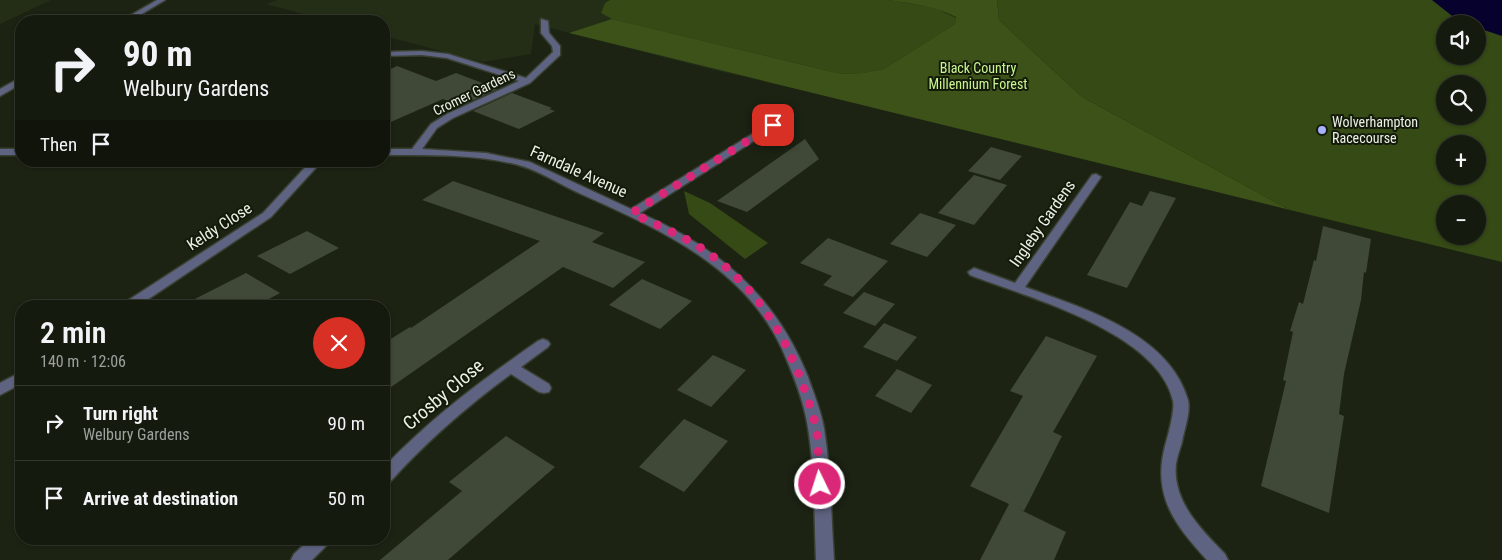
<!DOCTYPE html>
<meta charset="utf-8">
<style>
:root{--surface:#151a0e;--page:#1e2317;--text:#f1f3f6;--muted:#9da19e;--line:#34382e}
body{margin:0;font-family:"Roboto Condensed",sans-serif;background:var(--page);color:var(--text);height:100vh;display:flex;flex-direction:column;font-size:19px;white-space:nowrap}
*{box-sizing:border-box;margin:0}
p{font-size:16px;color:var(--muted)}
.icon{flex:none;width:28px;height:28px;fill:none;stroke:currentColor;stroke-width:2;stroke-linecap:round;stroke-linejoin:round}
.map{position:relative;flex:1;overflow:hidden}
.panel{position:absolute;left:15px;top:300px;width:375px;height:245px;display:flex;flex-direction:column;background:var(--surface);border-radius:20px;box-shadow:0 1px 4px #0004,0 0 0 1px var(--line)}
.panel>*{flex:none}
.banner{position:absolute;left:15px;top:15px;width:375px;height:152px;border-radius:20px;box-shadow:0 1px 4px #0004,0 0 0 1px var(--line);background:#151a0e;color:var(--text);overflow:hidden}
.buttons{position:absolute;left:1436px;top:15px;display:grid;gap:10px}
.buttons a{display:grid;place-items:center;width:50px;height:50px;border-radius:50%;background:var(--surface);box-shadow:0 1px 4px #0004,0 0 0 1px var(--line);font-size:25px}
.pin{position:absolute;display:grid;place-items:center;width:42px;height:42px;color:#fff;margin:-21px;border-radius:10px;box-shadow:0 2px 8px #0006}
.me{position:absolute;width:55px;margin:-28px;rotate:356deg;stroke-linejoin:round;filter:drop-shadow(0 0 4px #0008)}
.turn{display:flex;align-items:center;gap:18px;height:105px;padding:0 25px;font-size:22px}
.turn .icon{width:65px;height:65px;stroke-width:2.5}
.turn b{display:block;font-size:35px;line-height:42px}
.then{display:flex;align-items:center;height:48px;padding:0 25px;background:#0003;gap:10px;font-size:19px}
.round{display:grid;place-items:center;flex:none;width:52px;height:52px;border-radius:26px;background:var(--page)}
.summary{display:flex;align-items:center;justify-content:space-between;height:85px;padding:0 25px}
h1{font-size:30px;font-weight:600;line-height:38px}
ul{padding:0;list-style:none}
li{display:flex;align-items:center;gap:15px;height:75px;padding:0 25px;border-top:1px solid var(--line)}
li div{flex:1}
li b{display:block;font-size:19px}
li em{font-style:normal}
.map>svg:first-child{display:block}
.built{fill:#242e17}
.green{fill:#354a15;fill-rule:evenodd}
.forest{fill:#3c5218}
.water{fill:#07012e}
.building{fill:#404837}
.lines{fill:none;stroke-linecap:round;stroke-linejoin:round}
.minor-casing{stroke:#394031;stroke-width:3}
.minor{fill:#5e6381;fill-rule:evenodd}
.route{stroke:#db2777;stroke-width:9;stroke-dasharray:0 16.2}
.poi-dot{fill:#a7b1fc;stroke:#131a0a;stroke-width:2}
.labels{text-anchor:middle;stroke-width:4;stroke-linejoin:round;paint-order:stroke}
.far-park-label{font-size:14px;fill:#caf68e;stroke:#131a0a}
.far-street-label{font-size:14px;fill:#ecf1e6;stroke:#131a0a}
.far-poi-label{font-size:14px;fill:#ecf1e6;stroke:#131a0a;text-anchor:start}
.street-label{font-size:16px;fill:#ecf1e6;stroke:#131a0a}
.near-street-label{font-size:19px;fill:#ecf1e6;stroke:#131a0a}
</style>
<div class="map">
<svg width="1502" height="560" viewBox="0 0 1502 560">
<rect width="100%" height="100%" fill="#1c2313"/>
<g class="built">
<polygon points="0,0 51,0 0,24"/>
<polygon points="277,0 997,0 946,124 706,68 535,24 531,54 483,62 384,36 384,21 329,21 266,4"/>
</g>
<g class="green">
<polygon points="610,0 889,0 935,8 956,18 955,24 884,69 863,73 841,74 612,19 601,13 605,3"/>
<path d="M997 0H1502V262L1290 210 1082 97 999 20ZM1445 24H1478V56H1445ZM1445 84H1478V116H1445ZM1445 144H1478V176H1445ZM1445 204H1478V236H1445Z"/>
<polygon points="684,191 710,203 768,243 745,259 689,214"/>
</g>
<path class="forest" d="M889 0H997L999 20 1082 97 1290 210 569 33 612 19 841 74 863 73 884 69 955 24 956 17C935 6 912 4 889 0Z"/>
<polygon class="water" points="1432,0 1502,0 1502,36 1478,28 1478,24 1461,23"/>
<g class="building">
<polygon points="397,66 436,81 456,73 498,89 460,106 443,99 384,125 384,72"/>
<polygon points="512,93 552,108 549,109 555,111 519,129 473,111"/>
<polygon points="805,139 819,159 747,212 717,201"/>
<polygon points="991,147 1022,156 1000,180 968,171"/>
<polygon points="974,175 1007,185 974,225 938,213"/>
<polygon points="453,181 604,233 592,242 645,262 613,288 563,267 384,392 384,343 410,327 411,328 540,241 422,200"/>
<polygon points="1150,191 1176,198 1127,288 1087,275 1130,202 1142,206"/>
<polygon points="920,213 956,225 927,257 890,244"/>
<polygon points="1323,226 1371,239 1366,273 1364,272 1361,300 1344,374 1339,414 1344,416 1329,513 1261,486 1286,381 1283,380 1293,332 1290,331 1299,302 1303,304 1314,260 1316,261"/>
<polygon points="307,231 339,248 290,274 257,256"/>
<polygon points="828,238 888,261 853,297 823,285 832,276 800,263"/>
<polygon points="246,273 280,293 256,306 181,306"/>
<polygon points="642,279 692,301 660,329 609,305"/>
<polygon points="864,292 895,304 875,326 843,313"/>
<polygon points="884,323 917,337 897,361 863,347"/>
<polygon points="1046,336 1097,356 1053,432 1062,436 1024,511 1019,509 1066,532 1054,560 980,560 1009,504 970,486 1023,396 1010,391"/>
<polygon points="713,355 746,370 711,407 677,390"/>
<polygon points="897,369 932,385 911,413 875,396"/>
<polygon points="684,419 728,441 684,492 639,467"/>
<polygon points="506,436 555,467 448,560 380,560 462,491 449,482"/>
</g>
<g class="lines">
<defs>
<g id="minor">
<polygon points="157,0 165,0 130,21 121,21"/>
<path d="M541 19 548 21 549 33 560 46V55L530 83 453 118 437 128 422 149 486 153 530 162 631 209 770 123H776V127L640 213C719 248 776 296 808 377 814 394 821 411 824 428 831 471 831 516 834 560H816C814 516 815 471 808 428 804 401 793 374 782 349 744 266 659 229 581 194 559 184 539 170 515 164 472 154 428 155 384 155V149H412L431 124 447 114 519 81 447 58 422 55 384 56V52L422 51 448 54 526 78 553 52 552 46 541 33Z"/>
<polygon points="18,79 21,79 21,84 0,96 0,89"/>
<rect x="0" y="149" width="21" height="6"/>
<polygon points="311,161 322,161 271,217 138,306 123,306 124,303 263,213"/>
<path d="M1096 174 1101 177 1025 287C1082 308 1169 333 1188 400 1191 412 1184 430 1182 442 1180 449 1177 457 1176 464 1172 502 1202 530 1225 554L1228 560H1207C1175 525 1152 496 1165 446 1168 435 1175 411 1173 401 1158 332 1027 297 970 275L968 272 974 268 1015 283 1092 175Z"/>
<path d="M543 339 548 341 550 344 548 347 521 367 549 384 551 388 549 392 544 393 539 392 511 374C465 408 428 440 390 482L384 483V467C432 417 482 380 538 341Z"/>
<polygon points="21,372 21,384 0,395 0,383"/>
<polygon points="310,539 331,539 328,544 312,560 291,560 294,554"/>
</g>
</defs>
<use href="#minor" class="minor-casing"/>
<use href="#minor" class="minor"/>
</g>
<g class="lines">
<path class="route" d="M773 125 632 213C656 225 682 235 704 250 756 286 788 338 807 397 810 407 814 417 816 427 819 445 818 465 820 484"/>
</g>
<circle class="poi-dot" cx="1322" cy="130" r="5"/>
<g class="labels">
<g class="far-park-label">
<text x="978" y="73">Black Country<tspan x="978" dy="16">Millennium Forest</tspan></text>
</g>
<g class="far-street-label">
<text transform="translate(474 92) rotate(-26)" y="5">Cromer Gardens</text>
</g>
<g class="far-poi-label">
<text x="1332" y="127">Wolverhampton<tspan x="1332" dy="16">Racecourse</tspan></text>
</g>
<g class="street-label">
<text transform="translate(579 171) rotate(24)" y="6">Farndale Avenue</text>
<text transform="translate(1042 223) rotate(-55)" y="6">Ingleby Gardens</text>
<text transform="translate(219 226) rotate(-33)" y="6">Keldy Close</text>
</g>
<g class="near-street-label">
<text transform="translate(443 394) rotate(-40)" y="7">Crosby Close</text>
</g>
</g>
</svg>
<div class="buttons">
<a><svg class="icon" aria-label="sound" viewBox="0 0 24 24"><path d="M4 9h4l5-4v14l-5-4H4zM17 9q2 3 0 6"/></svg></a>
<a><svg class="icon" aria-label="search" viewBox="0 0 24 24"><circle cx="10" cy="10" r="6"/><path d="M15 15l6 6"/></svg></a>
<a>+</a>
<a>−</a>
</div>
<div class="pin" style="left:773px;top:125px;background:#d93025"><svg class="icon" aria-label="arrive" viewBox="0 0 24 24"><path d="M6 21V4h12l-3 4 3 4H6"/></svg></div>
<svg class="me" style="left:820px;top:484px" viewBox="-20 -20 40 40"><circle r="17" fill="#db2777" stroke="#fff" stroke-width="3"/><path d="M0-11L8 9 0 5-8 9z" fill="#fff"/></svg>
<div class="banner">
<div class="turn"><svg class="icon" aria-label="right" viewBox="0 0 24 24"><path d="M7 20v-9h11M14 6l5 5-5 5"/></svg><div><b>90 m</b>Welbury Gardens</div></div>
<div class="then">Then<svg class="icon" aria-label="arrive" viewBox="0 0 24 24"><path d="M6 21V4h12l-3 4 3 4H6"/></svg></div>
</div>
<section class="panel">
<div class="summary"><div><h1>2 min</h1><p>140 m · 12:06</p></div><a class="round" style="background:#d93025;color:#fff"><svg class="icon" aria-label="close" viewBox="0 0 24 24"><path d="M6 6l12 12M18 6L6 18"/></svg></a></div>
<ul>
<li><svg class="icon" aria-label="right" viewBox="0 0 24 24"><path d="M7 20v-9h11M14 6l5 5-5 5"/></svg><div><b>Turn right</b><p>Welbury Gardens</p></div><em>90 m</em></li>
<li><svg class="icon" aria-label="arrive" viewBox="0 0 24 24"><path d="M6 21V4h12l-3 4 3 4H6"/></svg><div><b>Arrive at destination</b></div><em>50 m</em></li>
</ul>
</section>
</div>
